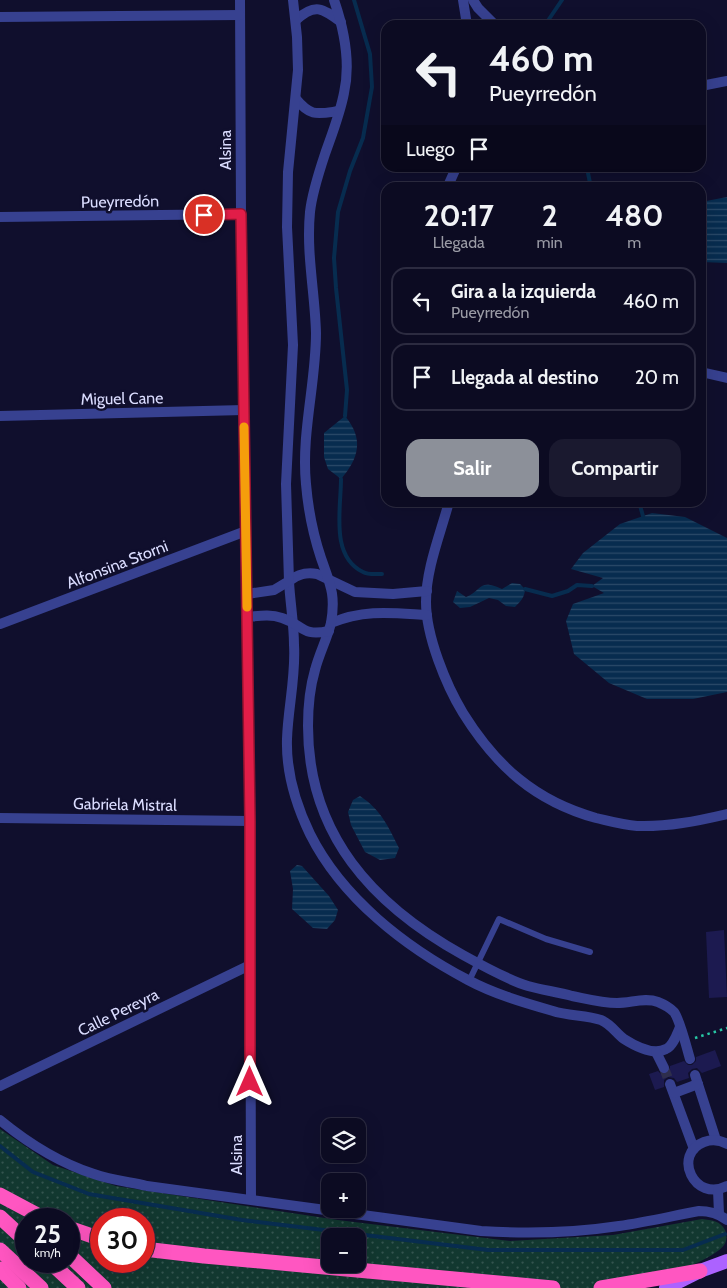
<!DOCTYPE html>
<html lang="es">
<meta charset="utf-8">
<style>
:root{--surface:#0c0b22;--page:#1a192f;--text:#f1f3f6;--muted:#9a9ba5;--line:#2c2b40;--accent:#8c9099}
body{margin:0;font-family:Cabin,sans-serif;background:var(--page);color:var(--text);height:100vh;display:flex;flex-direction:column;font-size:19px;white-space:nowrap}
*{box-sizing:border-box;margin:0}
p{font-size:16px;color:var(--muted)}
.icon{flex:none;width:28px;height:28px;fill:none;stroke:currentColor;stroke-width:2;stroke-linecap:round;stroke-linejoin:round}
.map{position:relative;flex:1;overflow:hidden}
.drawer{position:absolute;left:381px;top:182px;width:325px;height:325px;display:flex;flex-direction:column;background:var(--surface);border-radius:15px;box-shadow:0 5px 20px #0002,0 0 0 1px var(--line)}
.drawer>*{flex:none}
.banner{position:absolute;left:381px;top:20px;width:325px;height:152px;border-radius:15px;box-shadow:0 5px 20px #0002,0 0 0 1px var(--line);background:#0c0b22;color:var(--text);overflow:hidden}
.buttons{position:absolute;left:321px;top:1118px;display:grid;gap:10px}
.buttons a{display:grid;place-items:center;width:45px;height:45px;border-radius:10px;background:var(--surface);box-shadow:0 5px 20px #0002,0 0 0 1px var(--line);font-size:25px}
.speed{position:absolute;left:15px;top:1208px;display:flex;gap:10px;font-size:25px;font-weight:700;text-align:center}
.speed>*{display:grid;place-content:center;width:65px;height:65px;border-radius:50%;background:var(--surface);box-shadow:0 5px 20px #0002,0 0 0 1px var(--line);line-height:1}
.speed small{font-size:12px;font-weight:400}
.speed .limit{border:8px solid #d22;background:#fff;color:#111}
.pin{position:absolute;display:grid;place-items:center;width:42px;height:42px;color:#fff;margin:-21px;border:2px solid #fff;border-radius:50%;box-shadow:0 1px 5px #0007}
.me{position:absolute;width:55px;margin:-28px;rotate:0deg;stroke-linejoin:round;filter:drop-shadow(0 0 4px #0008)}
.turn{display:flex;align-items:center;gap:18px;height:105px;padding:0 25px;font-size:22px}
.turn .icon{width:65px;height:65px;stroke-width:2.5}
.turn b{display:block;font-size:35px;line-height:42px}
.then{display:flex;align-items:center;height:48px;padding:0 25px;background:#0003;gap:10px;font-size:19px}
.eta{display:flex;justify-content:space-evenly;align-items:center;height:85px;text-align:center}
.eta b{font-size:30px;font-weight:700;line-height:35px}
.cta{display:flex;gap:10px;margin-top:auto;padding:10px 25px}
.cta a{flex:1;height:58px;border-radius:15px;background:var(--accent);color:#fff;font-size:20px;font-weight:700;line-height:58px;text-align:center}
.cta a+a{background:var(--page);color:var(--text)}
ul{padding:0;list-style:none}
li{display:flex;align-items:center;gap:15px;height:68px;margin:0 10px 8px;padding:0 15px;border:2px solid var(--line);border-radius:15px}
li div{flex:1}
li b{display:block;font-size:19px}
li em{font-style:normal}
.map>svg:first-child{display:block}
.grass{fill:url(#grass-dots);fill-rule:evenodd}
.water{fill:url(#water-rules)}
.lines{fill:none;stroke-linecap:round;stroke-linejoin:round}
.stream{stroke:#072c4f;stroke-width:4}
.building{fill:#1c1a50}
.minor-tunnel{stroke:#2e2e4c;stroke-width:10;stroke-dasharray:10 5;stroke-linecap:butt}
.path{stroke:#27c8a5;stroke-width:2.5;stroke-dasharray:2.5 4;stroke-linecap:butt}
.service{stroke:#374190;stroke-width:6}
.minor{stroke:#374190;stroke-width:10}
.tertiary{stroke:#374190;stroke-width:10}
.primary{stroke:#ac62ff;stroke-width:14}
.motorway{stroke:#ff56c1;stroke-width:15}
.route-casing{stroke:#92132f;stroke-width:12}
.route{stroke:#e11d48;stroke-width:9}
.slow{stroke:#f59e0b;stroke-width:9}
.labels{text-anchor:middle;stroke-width:5;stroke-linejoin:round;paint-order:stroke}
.street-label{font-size:16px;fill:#dbddff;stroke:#100f2d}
</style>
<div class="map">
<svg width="727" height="1288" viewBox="0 0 727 1288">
<defs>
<pattern id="grass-dots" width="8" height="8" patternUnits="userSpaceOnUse" patternTransform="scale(1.25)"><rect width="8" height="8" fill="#123830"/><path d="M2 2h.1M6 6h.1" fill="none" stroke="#34544f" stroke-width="1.8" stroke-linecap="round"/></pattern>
<pattern id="water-rules" width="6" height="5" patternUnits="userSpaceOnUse" patternTransform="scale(1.25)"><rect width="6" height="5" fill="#072c4f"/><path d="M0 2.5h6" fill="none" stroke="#2b4a69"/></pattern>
</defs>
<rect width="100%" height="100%" fill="#100f2d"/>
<path class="grass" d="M0 1129 53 1165 116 1186 338 1220 510 1241 613 1235 702 1219C711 1220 721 1221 725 1230 727 1235 727 1241 724 1245 715 1259 656 1280 638 1288H0ZM26 1219H69V1261H26ZM101 1219H144V1261H101ZM330 1236H358V1264H330Z"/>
<g class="water">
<polygon points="727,197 727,263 701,262 701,202"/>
<path d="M345 416C364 439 359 458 341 479L328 469 324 457V433Z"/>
<polygon points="652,513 685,517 727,538 727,692 693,699 647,699 609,683 574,654 566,621 573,604 604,593 592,586 603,578 571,569 583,553 620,524"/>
<path d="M512 583 520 584 525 589C525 597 520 602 515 607L506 606 498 600 489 598 470 607 460 608 453 602 457 591 466 597C482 591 478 578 502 589Z"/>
<path d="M360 796C381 810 388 826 399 848L395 858 380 860 365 852 351 825 348 812 353 800Z"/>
<polygon points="297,865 302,866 329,896 338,910 335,920 327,929 313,928 292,909 293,889 290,871"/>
</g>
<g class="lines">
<g class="stream">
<polyline points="545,25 562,0"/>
<polyline points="587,168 591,188"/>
<polyline points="345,416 347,390 336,288 334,258 338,212 350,171 363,138 372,87 370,54 354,0"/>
<path d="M341 479C341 509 330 556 363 572 368 575 376 574 382 574"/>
<polyline points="639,502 643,516"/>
<polyline points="525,589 552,596 568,591 577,585 592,586"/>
<polyline points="0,1146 33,1172 89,1194 242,1220 488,1250 683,1250 725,1234"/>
</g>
</g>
<g class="building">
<polygon points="724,930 727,997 709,998 706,932"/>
<polygon points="715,1050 721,1066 702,1073 697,1068 692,1069 688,1073 689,1078 677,1082 674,1078 668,1077 664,1080 664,1087 655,1090 649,1074 658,1071 661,1074 667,1074 670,1071 670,1066 684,1061 688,1065 692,1065 696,1061 696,1057"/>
</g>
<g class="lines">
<polyline class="minor-tunnel" points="664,1068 670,1084"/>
<polyline class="path" points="695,1038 727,1028"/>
<polyline class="service" points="469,981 499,919 546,939 590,952"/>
<g class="minor">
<polyline points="240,0 241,214 250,821 251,1199"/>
<polyline points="463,0 467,25"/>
<polyline points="473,0 478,8 495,25"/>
<polyline points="0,17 240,15"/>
<path d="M296 20C315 3 322 8 341 22"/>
<polyline points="701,86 727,81"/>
<path d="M296 99C311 117 317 114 339 111"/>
<polyline points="447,188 456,168"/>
<polyline points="0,217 241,214"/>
<polyline points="701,372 727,378"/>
<polyline points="0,416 244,410"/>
<path d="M449 502C440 535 426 569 426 602 426 636 446 685 463 713 496 766 535 801 596 818 609 821 623 825 637 826 668 827 697 821 727 814"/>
<path d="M427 591 393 594 355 592 317 574C306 572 298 574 289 581 290 602 294 624 294 645 296 676 288 708 287 739 286 771 296 805 310 834 342 898 405 947 468 980 494 994 525 1003 553 1011 568 1016 586 1015 601 1020 611 1024 616 1033 624 1039 635 1046 653 1056 666 1049 673 1046 677 1034 680 1027"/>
<polyline points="247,594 274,590 289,581 286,484 293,345 287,227 288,172 298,70 297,37 293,0"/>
<path d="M427 615C392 613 365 609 331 623 327 639 319 654 315 670 310 687 308 708 308 726 308 835 373 905 463 955 481 965 508 980 528 986 542 990 558 992 572 996 587 999 602 1003 617 1003 631 1003 645 997 658 1002 663 1004 671 1009 674 1012 680 1020 687 1049 690 1059"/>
<path d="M246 617C259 616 270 614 282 618 304 625 301 637 329 631"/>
<path d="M331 623C336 594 330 584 321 558 313 534 308 508 306 484 301 434 316 383 316 333 315 293 306 253 310 212 312 193 319 172 325 154 332 134 340 114 344 93 351 62 344 29 334 0"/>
<polyline points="0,624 246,531"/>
<polyline points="0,818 250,821"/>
<polyline points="656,1052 664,1068"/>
<polyline points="695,1075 716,1140"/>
<polyline points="670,1084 694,1149"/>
<polyline points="0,1086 250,965"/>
<polyline points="674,1093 698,1084"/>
<path d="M727 1144C720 1140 712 1139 704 1142 672 1154 694 1203 727 1186"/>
<polyline points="718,1190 719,1214"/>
</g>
<path class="tertiary" d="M0 1120C28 1143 60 1163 94 1174 111 1180 130 1182 147 1186L481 1231C527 1234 573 1233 619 1226 646 1222 672 1216 699 1211 710 1211 718 1213 727 1220"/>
<polyline class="primary" points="666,1288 700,1271 727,1261"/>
<g class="motorway">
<polyline points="0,1195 45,1219"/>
<polyline points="0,1217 26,1241"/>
<polyline points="69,1228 101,1239"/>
<polyline points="144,1249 204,1256 553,1288"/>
<polyline points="0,1250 41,1288"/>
<polyline points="69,1255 104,1288"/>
<polyline points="49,1261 78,1288"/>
<polyline points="0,1269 19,1288"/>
<polyline points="601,1288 700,1271"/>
</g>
</g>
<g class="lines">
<defs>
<polyline id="route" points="204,215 241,214 250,821 250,1082"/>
</defs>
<use href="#route" class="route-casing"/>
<use href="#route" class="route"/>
<polyline class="slow" points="244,427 247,607"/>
</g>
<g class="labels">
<g class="street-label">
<text transform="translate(225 150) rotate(-90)" y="6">Alsina</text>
<text transform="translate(120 201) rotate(-1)" y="6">Pueyrredón</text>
<text transform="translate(122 398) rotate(-1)" y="6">Miguel Cane</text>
<text transform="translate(117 564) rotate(-21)" y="6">Alfonsina Storni</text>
<text transform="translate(125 804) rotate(1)" y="6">Gabriela Mistral</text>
<text transform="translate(118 1012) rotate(-26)" y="6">Calle Pereyra</text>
<text transform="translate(236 1155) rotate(-90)" y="6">Alsina</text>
</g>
</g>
</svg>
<div class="buttons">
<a><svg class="icon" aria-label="layers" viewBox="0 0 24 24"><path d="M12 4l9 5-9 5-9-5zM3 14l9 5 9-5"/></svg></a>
<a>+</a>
<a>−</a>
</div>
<div class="speed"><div>25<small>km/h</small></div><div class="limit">30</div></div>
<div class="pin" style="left:204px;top:215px;background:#d93025"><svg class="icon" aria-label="arrive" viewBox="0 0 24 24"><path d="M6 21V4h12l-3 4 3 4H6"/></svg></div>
<svg class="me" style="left:250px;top:1082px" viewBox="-20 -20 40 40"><path d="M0-17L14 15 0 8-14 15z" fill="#e11d48" stroke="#fff" stroke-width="4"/></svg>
<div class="banner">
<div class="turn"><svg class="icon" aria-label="left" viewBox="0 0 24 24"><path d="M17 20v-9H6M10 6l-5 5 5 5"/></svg><div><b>460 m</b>Pueyrredón</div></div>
<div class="then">Luego<svg class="icon" aria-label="arrive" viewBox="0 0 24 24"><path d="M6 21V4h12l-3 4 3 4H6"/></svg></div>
</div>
<section class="drawer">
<div class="eta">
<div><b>20:17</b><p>Llegada</p></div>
<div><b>2</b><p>min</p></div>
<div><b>480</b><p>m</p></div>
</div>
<ul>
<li><svg class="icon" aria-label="left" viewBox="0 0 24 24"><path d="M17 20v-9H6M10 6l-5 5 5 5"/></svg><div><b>Gira a la izquierda</b><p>Pueyrredón</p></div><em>460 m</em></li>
<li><svg class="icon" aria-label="arrive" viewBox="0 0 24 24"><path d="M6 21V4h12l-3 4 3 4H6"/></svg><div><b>Llegada al destino</b></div><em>20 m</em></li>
</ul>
<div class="cta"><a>Salir</a><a>Compartir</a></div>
</section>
</div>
